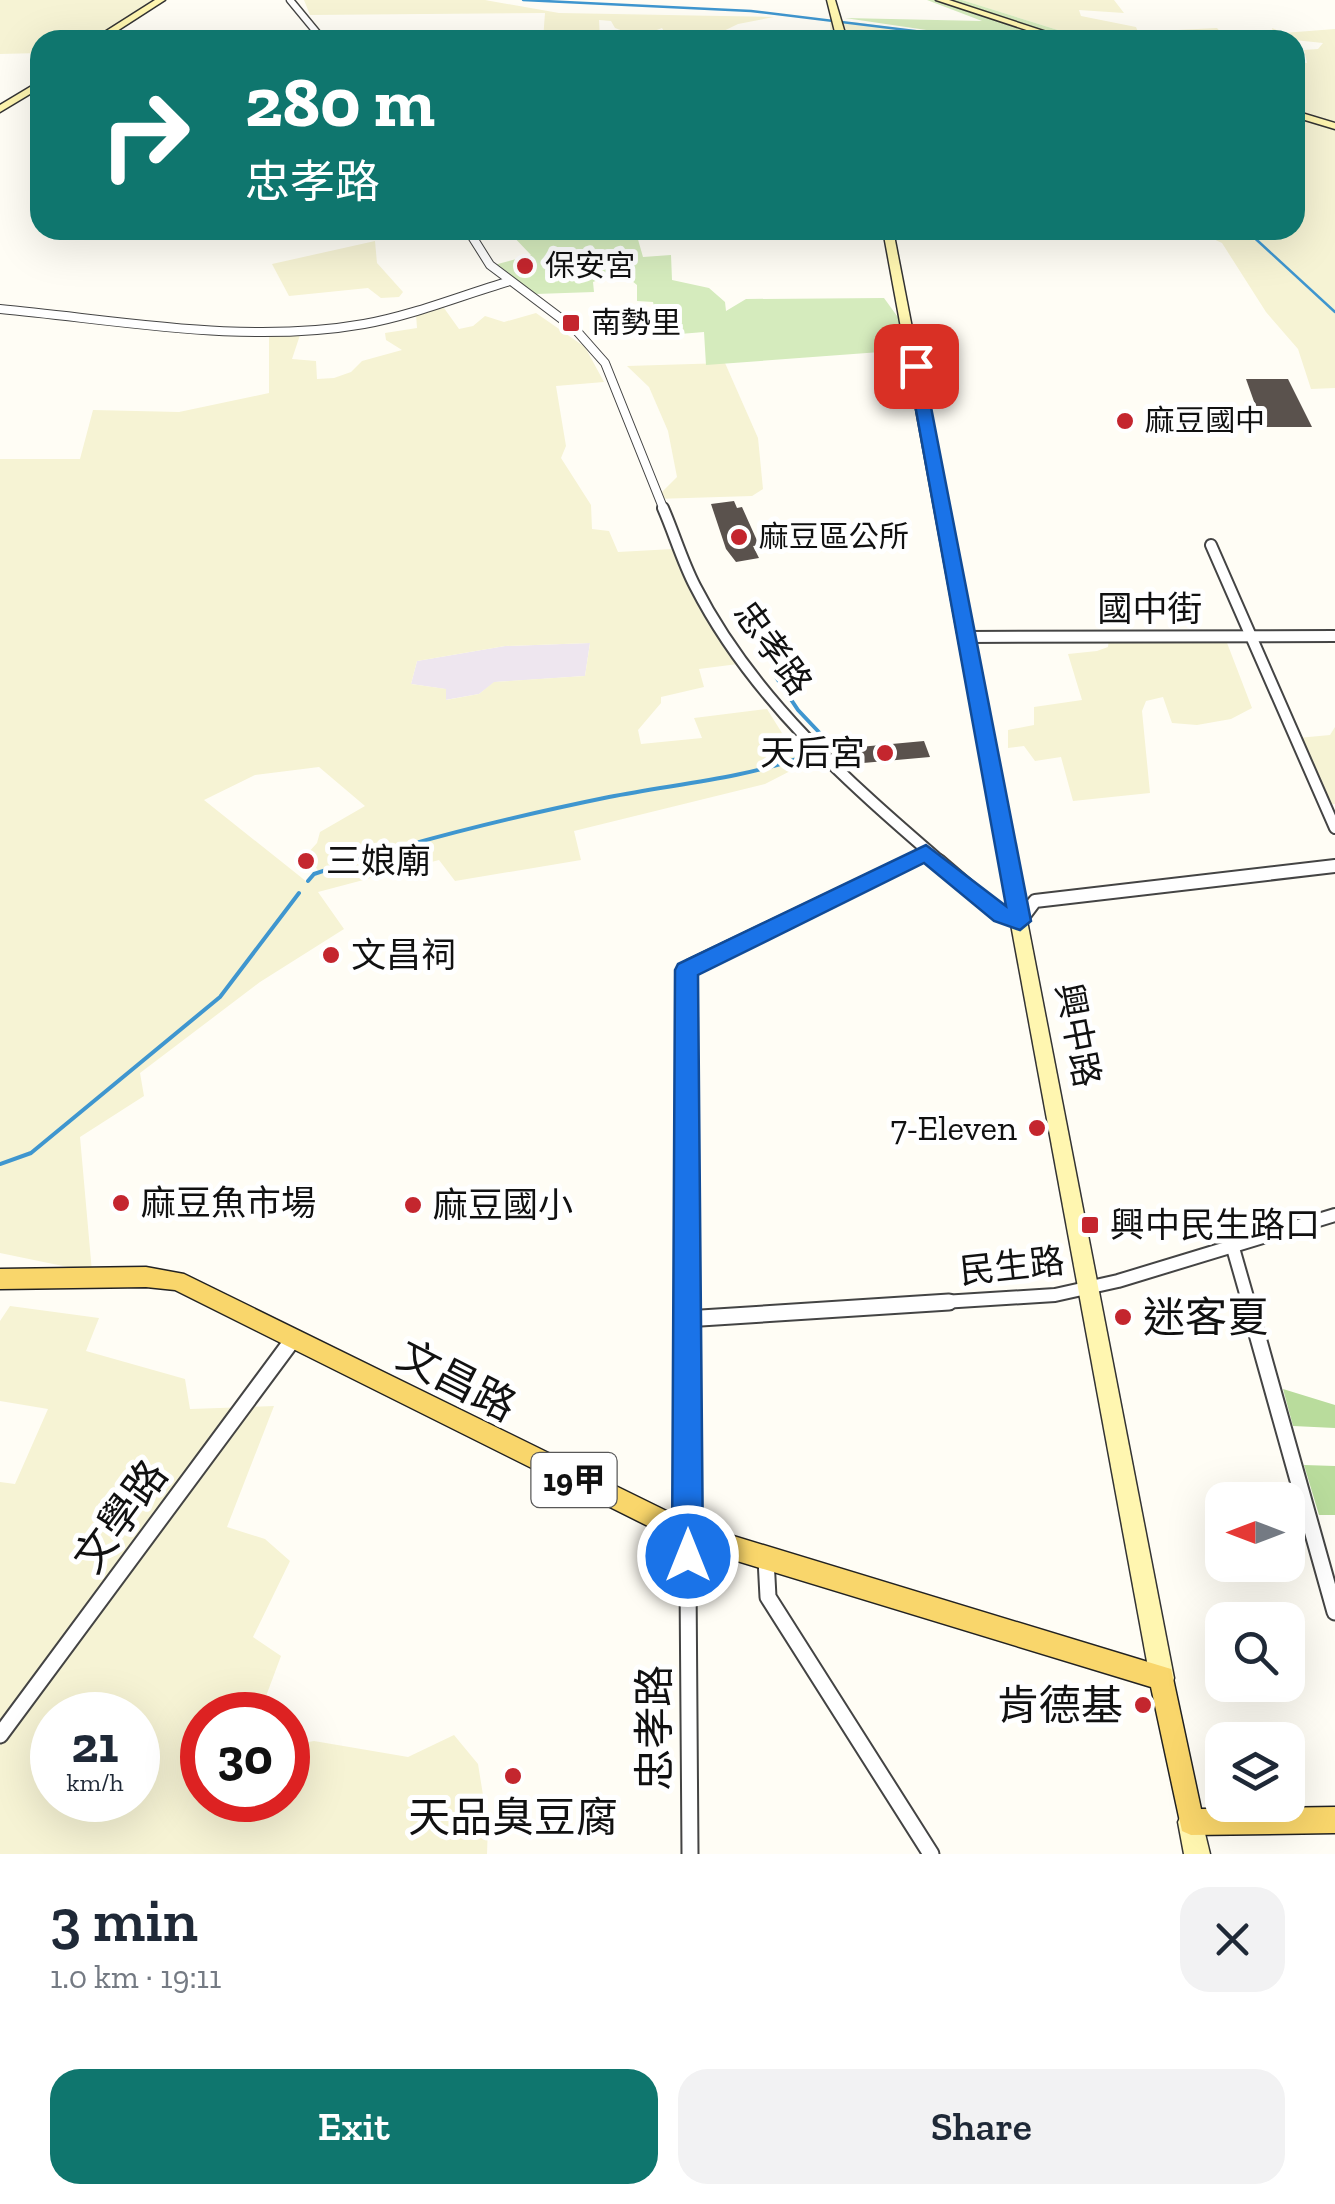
<!DOCTYPE html>
<meta charset="utf-8">
<style>
:root{--surface:#fff;--page:#f2f2f3;--text:#1f2937;--muted:#747a83;--accent:#0f766e}
body{margin:0;font-family:"Zilla Slab","Noto Sans TC",serif;background:var(--page);color:var(--text);height:100vh;display:flex;flex-direction:column;font-size:38px;white-space:nowrap}
*{box-sizing:border-box;margin:0}
p{font-size:32px;color:var(--muted)}
.icon{flex:none;width:55px;height:55px;fill:none;stroke:currentColor;stroke-width:2;stroke-linecap:round;stroke-linejoin:round}
.map{position:relative;height:1854px;overflow:hidden}
.panel{display:flex;flex-direction:column;background:var(--surface);flex:1}
.panel>*{flex:none}
.banner{position:absolute;left:30px;top:30px;width:1275px;height:210px;border-radius:30px;box-shadow:0 10px 40px #0002;background:#0f766e;color:#fff;overflow:hidden}
.needle{width:65px;rotate:270deg}
.buttons{position:absolute;left:1205px;top:1482px;display:grid;gap:20px}
.buttons a{display:grid;place-items:center;width:100px;height:100px;border-radius:20px;background:var(--surface);box-shadow:0 10px 40px #0002;font-size:50px}
.speed{position:absolute;left:30px;top:1692px;display:flex;gap:20px;font-size:50px;font-weight:700;text-align:center}
.speed>*{display:grid;place-content:center;width:130px;height:130px;border-radius:50%;background:var(--surface);box-shadow:0 10px 40px #0002;line-height:1}
.speed small{font-size:25px;font-weight:400}
.speed .limit{border:15px solid #d22;background:#fff;color:#111}
.pin{position:absolute;display:grid;place-items:center;width:85px;height:85px;color:#fff;margin:-42px;border-radius:20px;box-shadow:0 5px 15px #0006}
.me{position:absolute;width:110px;margin:-55px;rotate:0deg;stroke-linejoin:round;filter:drop-shadow(0 0 8px #0008)}
.turn{display:flex;align-items:center;gap:35px;height:210px;padding:0 50px;font-size:45px}
.turn .icon{width:130px;height:130px;stroke-width:2.5}
.turn b{display:block;font-size:70px;line-height:85px}
.round{display:grid;place-items:center;flex:none;width:105px;height:105px;border-radius:30px;background:var(--page)}
.summary{display:flex;align-items:center;justify-content:space-between;height:170px;padding:0 50px}
h1{font-size:60px;font-weight:600;line-height:75px}
.button{display:flex;gap:20px;margin-top:auto;padding:20px 50px}
.button a{flex:1;height:115px;border-radius:30px;background:var(--accent);color:#fff;font-size:40px;font-weight:600;line-height:115px;text-align:center}
.button a+a{background:var(--page);color:var(--text)}
.map>svg:first-child{display:block}
.industrial{fill:#eee6ef}
.farmland{fill:#f6f3d4;fill-rule:evenodd}
.green{fill:#d5ebbd}
.forest{fill:#b9dc9c}
.lines{fill:none;stroke-linecap:round;stroke-linejoin:round}
.stream-far1{stroke:#3f96cf;stroke-width:2.5}
.stream{stroke:#3f96cf;stroke-width:4}
.building{fill:#5a524d}
.street-far4-casing{stroke:#444;stroke-width:9}
.street-far3-casing{stroke:#444;stroke-width:10}
.street-far2-casing{stroke:#444;stroke-width:14}
.street-far1-casing{stroke:#444;stroke-width:16}
.street-casing{stroke:#444;stroke-width:19}
.secondary-casing{stroke:#333;stroke-width:3}
.primary-casing{stroke:#222;stroke-width:3}
.street-far4{stroke:#fff;stroke-width:6}
.street-far3{stroke:#fff;stroke-width:8}
.street-far2{stroke:#fff;stroke-width:10}
.street-far1{stroke:#fff;stroke-width:12}
.street{stroke:#fff;stroke-width:15}
.secondary{fill:#fff6b0;fill-rule:evenodd}
.primary{fill:#f9d66b;fill-rule:evenodd}
.route{fill:#1a73e8;stroke:#114b97;stroke-width:2.5}
.poi-dot{fill:#c4262e;stroke:#fff;stroke-width:4}
.labels{text-anchor:middle;stroke-width:10;stroke-linejoin:round;paint-order:stroke}
.far-poi-label{font-size:30px;fill:#111;stroke:#fff;text-anchor:start}
.shield{fill:#fff;stroke:#585858;stroke-width:2.5}
.shield-label{font-size:32px;font-weight:bold;fill:#111}
.street-label{font-size:35px;fill:#111;stroke:#fff}
.poi-label{font-size:35px;fill:#111;stroke:#fff;text-anchor:start}
.near-poi-label{font-size:42px;fill:#111;stroke:#fff;text-anchor:start}
.near-street-label{font-size:42px;fill:#111;stroke:#fff}
</style>
<div class="map">
<svg width="1335" height="1854" viewBox="0 0 1335 1854">
<rect width="100%" height="100%" fill="#fffdf5"/>
<polygon class="industrial" points="590,643 585,676 495,682 479,694 445,700 445,689 411,684 417,661 505,646"/>
<g class="farmland">
<polygon points="0,0 152,0 96,40 40,40 40,53 0,54"/>
<polygon points="304,0 485,0 559,13 774,17 738,24 705,40 669,40 662,28 639,37 615,28 611,21 599,20 600,40 543,40 545,13 310,15"/>
<polygon points="962,0 1114,0 1124,13 1079,10 1081,16 1136,27 1138,32 1217,28 1227,40 1090,40"/>
<polygon points="830,22 853,22 988,40 831,40"/>
<polygon points="1272,28 1283,33 1335,29 1335,388 1311,389 1298,349 1266,312 1222,243 1194,230 1295,230 1295,61 1307,63 1304,50 1318,49 1323,43 1275,38"/>
<polygon points="375,241 377,263 403,292 399,297 381,298 368,288 289,296 272,264"/>
<path d="M444 308 459 329 473 326 485 316 504 322 536 313 585 347 604 382 556 386 566 446 561 458 591 505 592 529 609 531 618 552 673 549 738 664 699 669 704 687 661 697V703L638 730 641 744 702 738 694 718 767 709 802 765 765 784 574 831 581 860 455 881 439 860 318 892 344 929 260 982 140 1073 144 1096 80 1137 92 1272 0 1253V459H80L93 410 179 412 269 393V328L302 329 292 359 316 361 317 379 334 378 351 372 362 361 402 350 386 340 385 333 417 328 416 314ZM590 643 585 676 494 682 479 694 446 700V689L411 684 417 661 505 646ZM319 767 365 806 320 832 317 843 307 854 319 872 307 882 204 800 255 775Z"/>
<polygon points="725,363 758,438 763,489 752,496 655,499 677,477 668,431 649,387 627,366"/>
<polygon points="1224,635 1252,708 1231,719 1197,725 1172,723 1163,697 1146,701 1142,711 1150,793 1073,801 1061,757 1035,761 1024,746 1008,748 1008,730 1034,725 1034,707 1082,700 1068,654 1097,651 1108,647 1109,638"/>
<polygon points="1335,727 1335,804 1328,804 1298,738 1330,735"/>
<path d="M10 1306 99 1318 86 1351 185 1379 190 1409 274 1406 227 1527 265 1539 290 1561 253 1637 281 1656 259 1715H202V1800H288V1746L314 1741 408 1757 454 1735 478 1764 488 1826 487 1854H0V1482L15 1484 48 1409 0 1401V1321ZM52 1715H138V1800H52Z"/>
</g>
<g class="green">
<polygon points="927,0 962,0 1090,40 994,40 845,18 982,21"/>
<path d="M507 230H614L618 238 637 236 643 257 671 255 672 280 709 288 725 302 726 311 746 299 884 298 921 349 706 365 704 332 680 334 679 326 658 324 653 302 637 301V285C622 272 610 276 593 282L594 292 536 294 494 265 531 255Z"/>
</g>
<g class="forest">
<polygon points="1283,1389 1335,1405 1335,1428 1293,1426"/>
<polygon points="1304,1465 1335,1466 1335,1515 1319,1515"/>
</g>
<g class="lines">
<g class="stream-far1">
<polyline points="523,0 751,11 988,40"/>
<polyline points="1246,230 1335,312"/>
</g>
<g class="stream">
<polyline points="772,671 798,710 833,747 825,750"/>
<path d="M308 881 314 874C409 842 511 817 609 797 675 784 739 779 803 757"/>
<polyline points="0,1164 31,1153 220,997 299,893"/>
</g>
</g>
<g class="building">
<polygon points="1246,379 1288,379 1312,427 1263,427"/>
<polygon points="734,501 737,508 742,507 759,545 753,546 759,558 736,562 726,549 711,504"/>
<polygon points="924,741 930,757 852,764 838,749"/>
</g>
<g class="lines">
<defs>
<polyline id="street-far4" points="290,0 323,40"/>
<g id="street-far3">
<polyline points="468,230 490,265 575,329 605,363 664,510"/>
<path d="M0 309C119 320 245 345 364 324 414 315 462 295 510 281"/>
</g>
<g id="street-far2">
<path d="M663 508C674 533 682 561 695 586 752 698 848 782 942 863"/>
<polyline points="1211,545 1335,828"/>
<polyline points="965,637 1335,636"/>
<polyline points="904,863 926,853"/>
</g>
<g id="street-far1">
<polyline points="939,861 1002,915 1020,921 1035,901 1335,866"/>
<polyline points="1233,1248 1249,1304"/>
<polyline points="686,1304 683,980 690,966 910,861"/>
<polyline points="911,1304 1055,1295 1118,1281 1335,1215"/>
</g>
<g id="street">
<polyline points="686,1302 690,1854"/>
<polyline points="1248,1302 1335,1612"/>
<polyline points="685,1319 949,1302"/>
<polyline points="766,1559 768,1597 931,1854"/>
<polyline points="0,1735 294,1338"/>
</g>
<g id="secondary">
<polygon points="155,0 165,0 103,40 92,40"/>
<polygon points="827,0 835,0 847,40 837,40"/>
<polygon points="936,0 949,0 1071,40 1057,40"/>
<polygon points="40,81 40,88 0,112 0,105"/>
<polygon points="1295,111 1335,123 1335,129 1295,117"/>
<polygon points="883,230 893,230 1174,1678 1171,1687 1162,1690 1153,1687 1150,1678"/>
<polygon points="1191,1809 1200,1813 1210,1854 1184,1854 1178,1822 1182,1813"/>
</g>
<polygon id="primary" points="146,1267 184,1274 691,1523 1171,1669 1201,1809 1335,1807 1335,1833 1191,1835 1182,1831 1151,1687 688,1546 175,1290 146,1287 0,1289 0,1269"/>
</defs>
<use href="#street-far4" class="street-far4-casing"/>
<use href="#street-far3" class="street-far3-casing"/>
<use href="#street-far2" class="street-far2-casing"/>
<use href="#street-far1" class="street-far1-casing"/>
<use href="#street" class="street-casing"/>
<use href="#secondary" class="secondary-casing"/>
<use href="#primary" class="primary-casing"/>
<use href="#street-far4" class="street-far4"/>
<use href="#street-far3" class="street-far3"/>
<use href="#street-far2" class="street-far2"/>
<use href="#street-far1" class="street-far1"/>
<use href="#street" class="street"/>
<use href="#secondary" class="secondary"/>
<use href="#primary" class="primary"/>
</g>
<polygon class="route" points="916,362 923,366 1031,921 1020,930 994,921 924,863 698,975 703,1556 699,1567 688,1572 677,1567 672,1556 675,970 678,964 926,845 1006,906 908,366"/>
<g class="poi-dot">
<circle cx="525" cy="266" r="10"/>
<rect x="561" y="313" width="20" height="20" rx="5"/>
<circle cx="1125" cy="421" r="10"/>
<circle cx="739" cy="537" r="10"/>
<circle cx="885" cy="753" r="10"/>
<circle cx="306" cy="861" r="10"/>
<circle cx="331" cy="955" r="10"/>
<circle cx="1037" cy="1128" r="10"/>
<circle cx="121" cy="1203" r="10"/>
<circle cx="413" cy="1205" r="10"/>
<rect x="1080" y="1215" width="20" height="20" rx="5"/>
<circle cx="1123" cy="1317" r="10"/>
<circle cx="1143" cy="1705" r="10"/>
<circle cx="513" cy="1776" r="10"/>
</g>
<g class="labels">
<g class="far-poi-label">
<text x="545" y="276">保安宮</text>
<text x="591" y="333">南勢里</text>
<text x="1145" y="431">麻豆國中</text>
<text x="759" y="547">麻豆區公所</text>
</g>
<rect class="shield" x="531.5" y="1453" width="85" height="54" rx="8"/>
<g class="shield-label">
<text x="574" y="1491">19甲</text>
</g>
<g class="street-label">
<text x="1150" y="621">國中街</text>
<text transform="translate(773 648) rotate(54)" y="12">忠孝路</text>
<text transform="translate(1078 1035) rotate(79)" y="12">興中路</text>
<text transform="translate(1012 1266) rotate(-6)" y="12">民生路</text>
</g>
<g class="poi-label">
<text x="865" y="765" text-anchor="end">天后宮</text>
<text x="326" y="873">三娘廟</text>
<text x="351" y="967">文昌祠</text>
<text x="1017" y="1140" text-anchor="end">7-Eleven</text>
<text x="141" y="1215">麻豆魚市場</text>
<text x="433" y="1217">麻豆國小</text>
<text x="1110" y="1237">興中民生路口</text>
</g>
<g class="near-poi-label">
<text x="1143" y="1332">迷客夏</text>
<text x="1123" y="1720" text-anchor="end">肯德基</text>
<text x="513" y="1832" text-anchor="middle">天品臭豆腐</text>
</g>
<g class="near-street-label">
<text transform="translate(457 1380) rotate(27)" y="15">文昌路</text>
<text transform="translate(120 1516) rotate(-54)" y="15">文學路</text>
<text transform="translate(654 1728) rotate(-90)" y="15">忠孝路</text>
</g>
</g>
</svg>
<div class="buttons">
<a><svg class="needle" viewBox="-14 -14 28 28"><path d="M0-13l5 13h-10z" fill="#e53935"/><path d="M0 13l5-13h-10z" fill="#747a83"/></svg></a>
<a><svg class="icon" aria-label="search" viewBox="0 0 24 24"><circle cx="10" cy="10" r="6"/><path d="M15 15l6 6"/></svg></a>
<a><svg class="icon" aria-label="layers" viewBox="0 0 24 24"><path d="M12 4l9 5-9 5-9-5zM3 14l9 5 9-5"/></svg></a>
</div>
<div class="speed"><div>21<small>km/h</small></div><div class="limit">30</div></div>
<div class="pin" style="left:916px;top:366px;background:#d93025"><svg class="icon" aria-label="arrive" viewBox="0 0 24 24"><path d="M6 21V4h12l-3 4 3 4H6"/></svg></div>
<svg class="me" style="left:688px;top:1556px" viewBox="-20 -20 40 40"><circle r="17" fill="#1a73e8" stroke="#fff" stroke-width="3"/><path d="M0-11L8 9 0 5-8 9z" fill="#fff"/></svg>
<div class="banner">
<div class="turn"><svg class="icon" aria-label="right" viewBox="0 0 24 24"><path d="M7 20v-9h11M14 6l5 5-5 5"/></svg><div><b>280 m</b>忠孝路</div></div>
</div>
</div>
<section class="panel">
<div class="summary"><div><h1>3 min</h1><p>1.0 km · 19:11</p></div><a class="round"><svg class="icon" aria-label="close" viewBox="0 0 24 24"><path d="M6 6l12 12M18 6L6 18"/></svg></a></div>
<div class="button"><a>Exit</a><a>Share</a></div>
</section>
